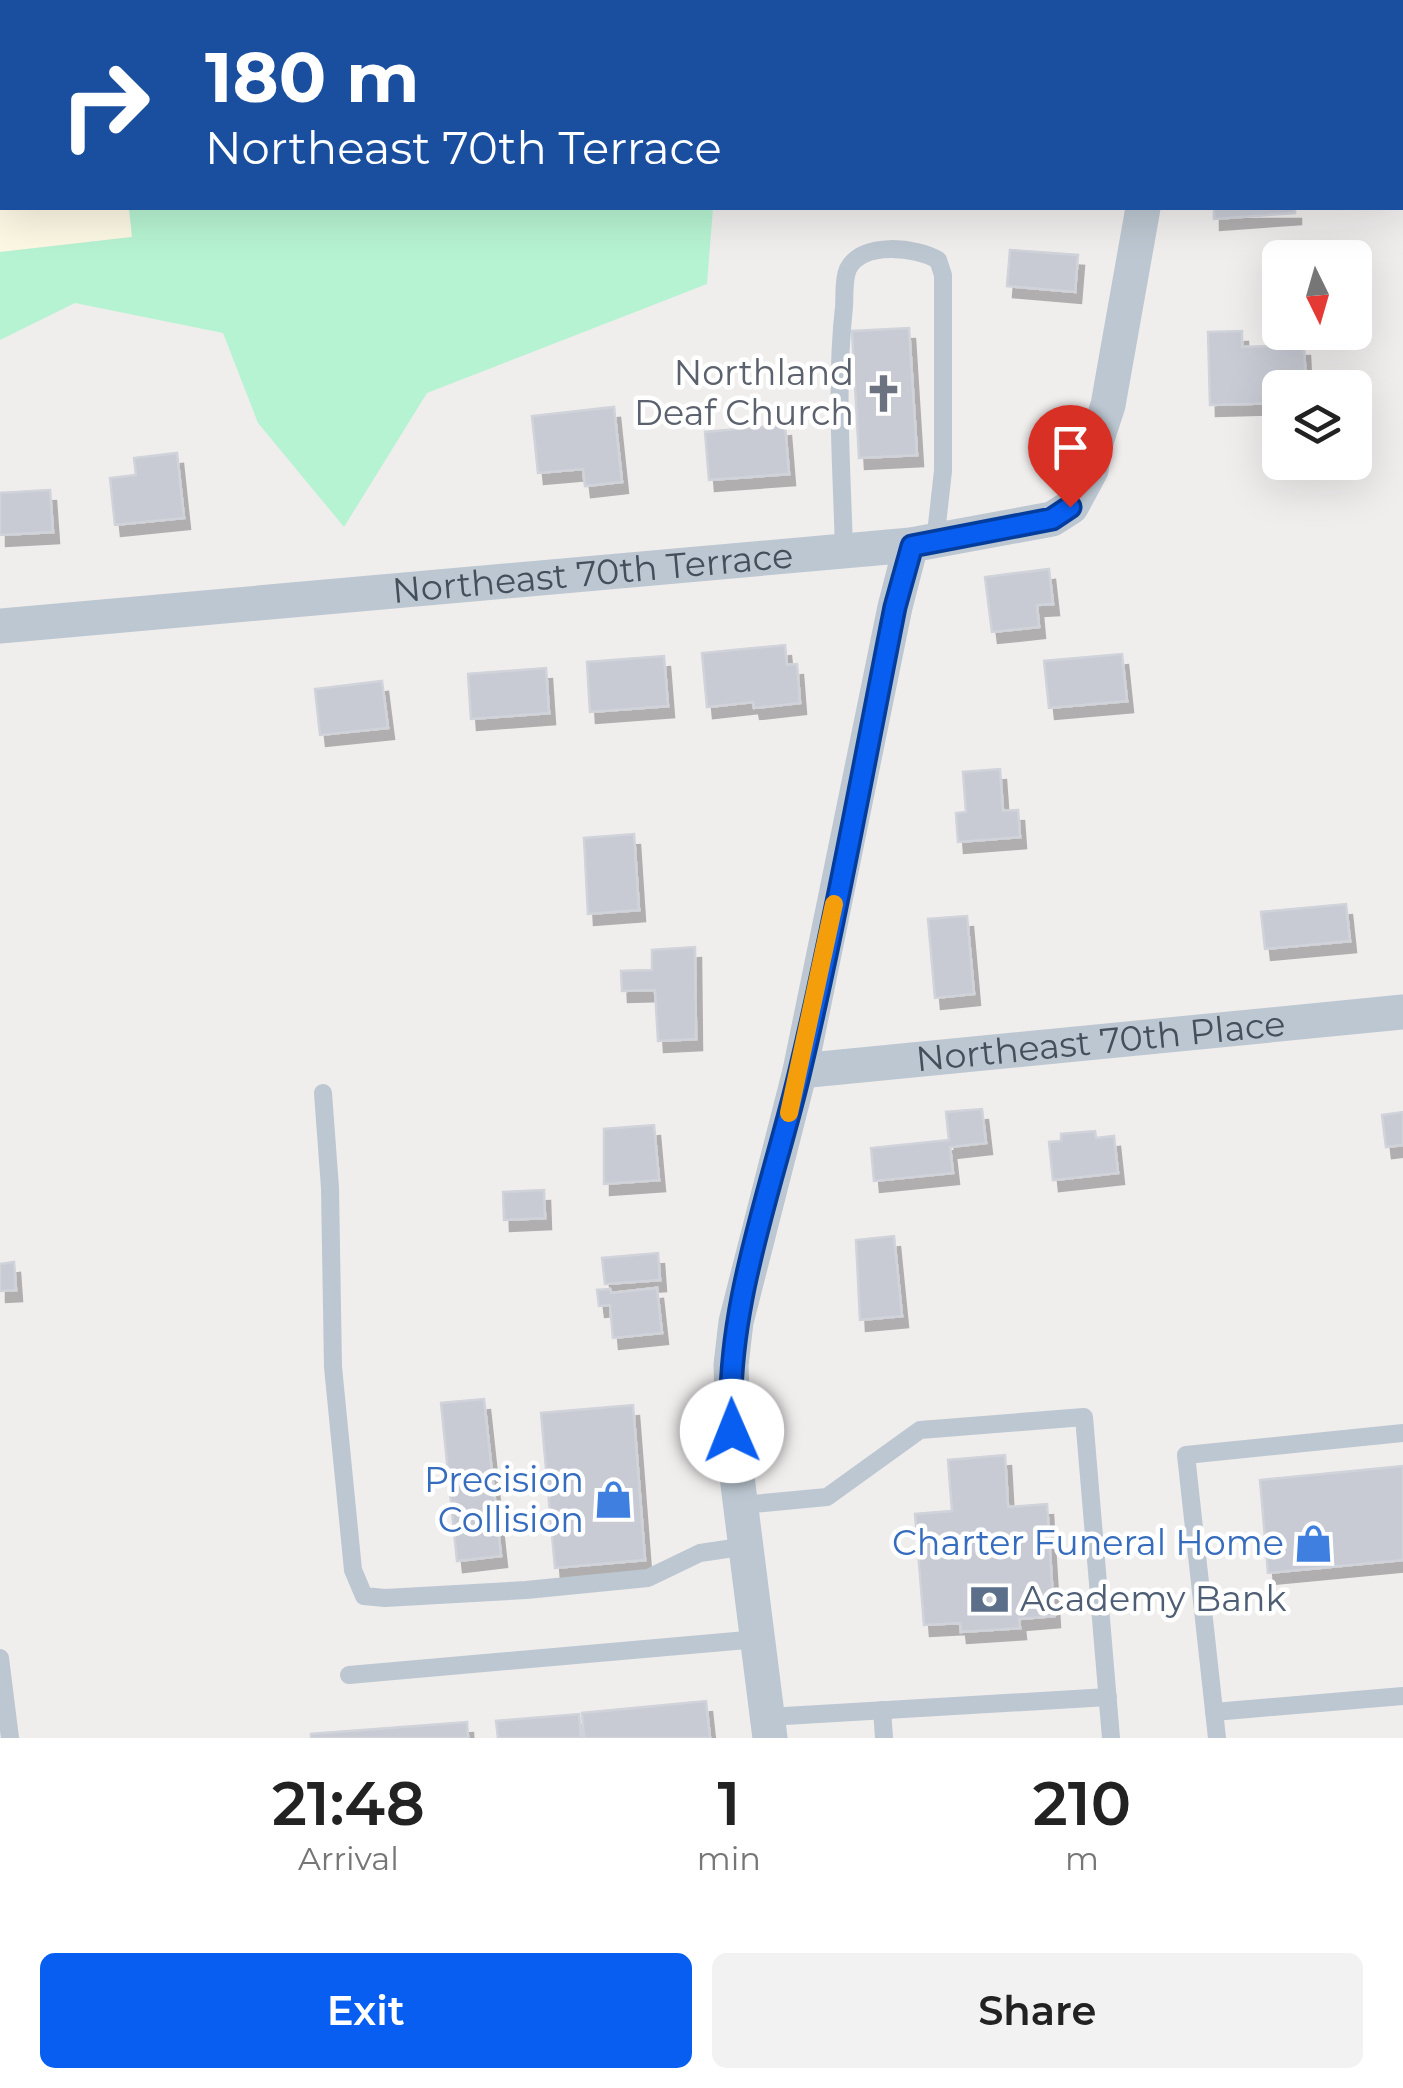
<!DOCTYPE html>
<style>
:root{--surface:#fff;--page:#f2f2f2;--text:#222;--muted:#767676;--accent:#075ef0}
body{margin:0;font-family:Montserrat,sans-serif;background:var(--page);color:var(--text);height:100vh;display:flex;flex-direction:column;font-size:38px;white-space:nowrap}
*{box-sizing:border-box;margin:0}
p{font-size:32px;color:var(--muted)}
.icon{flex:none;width:55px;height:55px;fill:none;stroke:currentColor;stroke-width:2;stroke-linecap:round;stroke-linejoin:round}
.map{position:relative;height:1738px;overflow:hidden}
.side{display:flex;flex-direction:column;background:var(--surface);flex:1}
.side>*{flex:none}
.guide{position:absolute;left:0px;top:0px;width:1405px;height:210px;box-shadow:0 10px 40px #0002;background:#1a4fa0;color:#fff;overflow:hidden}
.needle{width:65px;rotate:175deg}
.fabs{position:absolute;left:1262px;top:240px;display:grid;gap:20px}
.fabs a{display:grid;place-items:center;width:110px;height:110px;border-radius:15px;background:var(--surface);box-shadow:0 10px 40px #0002;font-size:50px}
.pin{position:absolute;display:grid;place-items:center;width:85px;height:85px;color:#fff;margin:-102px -42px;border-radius:50% 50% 50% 0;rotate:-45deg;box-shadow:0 0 10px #0007}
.pin .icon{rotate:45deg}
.me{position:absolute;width:110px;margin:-55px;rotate:359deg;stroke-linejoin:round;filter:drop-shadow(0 0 8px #0008)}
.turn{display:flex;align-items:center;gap:35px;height:210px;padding:0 40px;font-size:45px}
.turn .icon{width:130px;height:130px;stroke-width:2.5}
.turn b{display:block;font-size:70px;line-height:85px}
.eta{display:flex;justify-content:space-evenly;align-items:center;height:170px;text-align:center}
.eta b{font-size:60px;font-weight:600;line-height:70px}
.action{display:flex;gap:20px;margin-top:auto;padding:20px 40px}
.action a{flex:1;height:115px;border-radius:15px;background:var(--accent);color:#fff;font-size:40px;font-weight:600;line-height:115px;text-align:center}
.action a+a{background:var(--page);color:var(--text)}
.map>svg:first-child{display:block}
.commercial{fill:#fdf8e4}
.green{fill:#b6f3d2}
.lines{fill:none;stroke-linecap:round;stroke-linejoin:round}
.stream{stroke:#7fd4f4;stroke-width:10}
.building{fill:#c8cbd4;stroke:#d0d3da;stroke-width:2.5;filter:url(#shadow)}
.service{stroke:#bcc7d1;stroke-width:18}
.minor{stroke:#bcc7d1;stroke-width:35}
.route-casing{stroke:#053d9c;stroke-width:25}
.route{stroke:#075ef0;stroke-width:18}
.slow{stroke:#f59e0b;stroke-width:18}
.labels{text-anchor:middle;stroke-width:9;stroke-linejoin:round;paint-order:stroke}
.worship-label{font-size:35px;fill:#5b616d;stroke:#fff;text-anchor:end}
.street-label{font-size:35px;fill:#444f5c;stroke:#fff}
.shop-label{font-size:35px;fill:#366cbe;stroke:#fff;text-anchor:end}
.service-label{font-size:35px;fill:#4e5e75;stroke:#fff;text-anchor:start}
</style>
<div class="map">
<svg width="1403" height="1738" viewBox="0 0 1403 1738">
<defs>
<filter id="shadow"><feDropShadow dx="6" dy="11" stdDeviation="0" flood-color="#0004"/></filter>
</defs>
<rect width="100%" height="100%" fill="#f0eded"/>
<polygon class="commercial" points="0,0 107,2 2,2 2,208 129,208 132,237 0,252"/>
<g class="green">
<polygon points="107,0 783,0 782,2"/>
<polygon points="129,208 713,208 707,284 427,393 344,527 258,423 223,333 75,303 0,340 0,252 132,237"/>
</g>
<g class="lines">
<polyline class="stream" points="482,2 484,0"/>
</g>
<g class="building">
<polygon points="1214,208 1295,208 1295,213 1214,219"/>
<polygon points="1010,250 1078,255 1075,292 1007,286"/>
<polygon points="909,328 917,455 859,458 852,331"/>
<polygon points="1242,331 1242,347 1304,345 1306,388 1280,388 1280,403 1210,405 1208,332"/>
<polygon points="614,407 622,482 585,486 583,469 538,473 532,416"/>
<polygon points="785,425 789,474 709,480 705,432"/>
<polygon points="177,453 184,518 115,525 110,478 136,475 134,458"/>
<polygon points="50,490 53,532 0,535 0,493"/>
<polygon points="1049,569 1053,604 1037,605 1039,627 992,632 985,577"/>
<polygon points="785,645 787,665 797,664 800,703 754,708 753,702 707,707 702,653"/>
<polygon points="1122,654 1127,701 1049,708 1044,661"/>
<polygon points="664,656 668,706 590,712 587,662"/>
<polygon points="546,668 549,713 471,719 468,674"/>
<polygon points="382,681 388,728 320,735 315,689"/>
<polygon points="1000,769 1003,811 1018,810 1020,837 958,842 956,813 966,812 963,772"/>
<polygon points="634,834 639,910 588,914 584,838"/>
<polygon points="1346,904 1350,941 1265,949 1261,912"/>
<polygon points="967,916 974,994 935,998 928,919"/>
<polygon points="695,947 696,1039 658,1041 655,990 622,991 621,971 652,970 652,950"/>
<polygon points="982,1109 986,1143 950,1147 953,1173 874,1181 871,1148 949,1140 946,1112"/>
<polygon points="1403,1112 1403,1145 1386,1147 1382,1115"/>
<polygon points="654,1125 659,1180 604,1184 604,1129"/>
<polygon points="1095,1131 1096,1138 1114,1136 1118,1173 1053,1180 1049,1142 1061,1141 1061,1134"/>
<polygon points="544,1190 545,1218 504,1220 503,1192"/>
<polygon points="894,1236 902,1316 860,1320 856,1240"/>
<polygon points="658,1253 660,1280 605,1284 602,1258"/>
<polygon points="14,1262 16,1290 0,1291 0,1264"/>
<polygon points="657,1288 662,1333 613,1338 610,1305 599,1306 597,1290 610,1289 611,1293"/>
<polygon points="484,1399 501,1556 457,1561 441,1403"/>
<polygon points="633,1405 645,1560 555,1568 541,1413"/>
<polygon points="1005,1455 1008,1507 1047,1504 1054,1616 1019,1619 1020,1628 961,1632 960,1623 924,1625 915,1514 952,1511 948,1460"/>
<polygon points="1403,1466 1403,1560 1268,1573 1260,1480"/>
<polygon points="706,1701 710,1738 584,1738 582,1713"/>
<polygon points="579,1714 581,1738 498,1738 496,1721"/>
<polygon points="467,1722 468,1738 311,1738 311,1734"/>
</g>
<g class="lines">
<g class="service">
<path d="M844 551C842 470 835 387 844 307 845 295 843 280 848 269 862 241 916 247 938 260L943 275V471L935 542"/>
<polyline points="323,1093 330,1188 333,1367 353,1570 364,1596 385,1598 526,1590 648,1578 700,1553 747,1546"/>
<polyline points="742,1505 827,1497 920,1430 1084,1417 1111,1738"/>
<polyline points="0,1658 10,1738"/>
<polyline points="349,1675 758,1639"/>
<polyline points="882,1710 884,1738"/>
<polyline points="1214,1712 1403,1696"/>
<polyline points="768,1717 1108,1697"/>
<polyline points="1217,1738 1186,1455 1403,1433"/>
</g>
<g class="minor">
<polyline points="1143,0 1143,2"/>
<path id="s1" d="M0 626 911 545 1052 519 1071 507 1091 470 1094 448 1108 405 1143 208"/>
<path id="s2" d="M800 1071 1403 1012"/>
<polyline points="770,1738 734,1453 731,1365 736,1322 800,1071 895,607 911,545"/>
</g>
</g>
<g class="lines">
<defs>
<path id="route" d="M732 1431C723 1315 772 1188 799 1075 836 920 864 763 895 607L912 546 1052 519 1070 507"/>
</defs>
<use href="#route" class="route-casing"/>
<use href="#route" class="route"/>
<polyline class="slow" points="789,1113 834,904"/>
</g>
<defs>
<symbol id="church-bare" viewBox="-9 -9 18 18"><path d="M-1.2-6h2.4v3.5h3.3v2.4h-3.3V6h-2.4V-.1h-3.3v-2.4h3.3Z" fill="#6b7280" stroke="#fff" stroke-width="2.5" paint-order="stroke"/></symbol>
<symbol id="shop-bare" viewBox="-9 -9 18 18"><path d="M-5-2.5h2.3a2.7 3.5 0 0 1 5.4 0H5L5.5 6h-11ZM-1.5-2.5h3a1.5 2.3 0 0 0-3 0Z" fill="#3f7fe0" stroke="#fff" stroke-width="2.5" paint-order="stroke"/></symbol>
<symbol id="bank-bare" viewBox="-9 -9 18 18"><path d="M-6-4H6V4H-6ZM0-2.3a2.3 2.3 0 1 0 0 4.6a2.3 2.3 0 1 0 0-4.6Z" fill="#5c6f8a" stroke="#fff" stroke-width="2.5" paint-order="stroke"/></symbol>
</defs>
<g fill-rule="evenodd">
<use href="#church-bare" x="856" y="366" width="55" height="55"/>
<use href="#shop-bare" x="586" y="1472" width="55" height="55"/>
<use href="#shop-bare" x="1286" y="1516" width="55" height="55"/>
<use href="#bank-bare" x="962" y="1572" width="55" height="55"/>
</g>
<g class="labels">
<g class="worship-label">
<text x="854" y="385">Northland<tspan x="854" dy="40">Deaf Church</tspan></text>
</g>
<g class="street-label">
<text dy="12" stroke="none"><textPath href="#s1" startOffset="595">Northeast 70th Terrace</textPath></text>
<text dy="12" stroke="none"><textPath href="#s2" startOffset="302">Northeast 70th Place</textPath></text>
</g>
<g class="shop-label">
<text x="584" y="1492">Precision<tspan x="584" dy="40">Collision</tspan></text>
<text x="1284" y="1555">Charter Funeral Home</text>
</g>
<g class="service-label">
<text x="1020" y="1611">Academy Bank</text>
</g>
</g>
</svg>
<div class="fabs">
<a><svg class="needle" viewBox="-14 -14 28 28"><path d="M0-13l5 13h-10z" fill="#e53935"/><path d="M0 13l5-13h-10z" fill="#767676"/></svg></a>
<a><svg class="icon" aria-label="layers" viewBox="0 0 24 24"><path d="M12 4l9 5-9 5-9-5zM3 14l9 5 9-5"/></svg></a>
</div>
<div class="pin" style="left:1070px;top:507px;background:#d93025"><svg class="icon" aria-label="arrive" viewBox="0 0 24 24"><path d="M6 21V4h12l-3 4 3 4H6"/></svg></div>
<svg class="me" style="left:732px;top:1431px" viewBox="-20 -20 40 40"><circle r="19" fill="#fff"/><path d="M0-13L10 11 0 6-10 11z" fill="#075ef0"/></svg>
<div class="guide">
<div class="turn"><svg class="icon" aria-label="right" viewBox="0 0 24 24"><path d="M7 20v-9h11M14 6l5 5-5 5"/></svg><div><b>180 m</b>Northeast 70th Terrace</div></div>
</div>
</div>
<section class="side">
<div class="eta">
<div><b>21:48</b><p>Arrival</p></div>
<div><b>1</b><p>min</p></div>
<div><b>210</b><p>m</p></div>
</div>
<div class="action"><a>Exit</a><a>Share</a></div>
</section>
